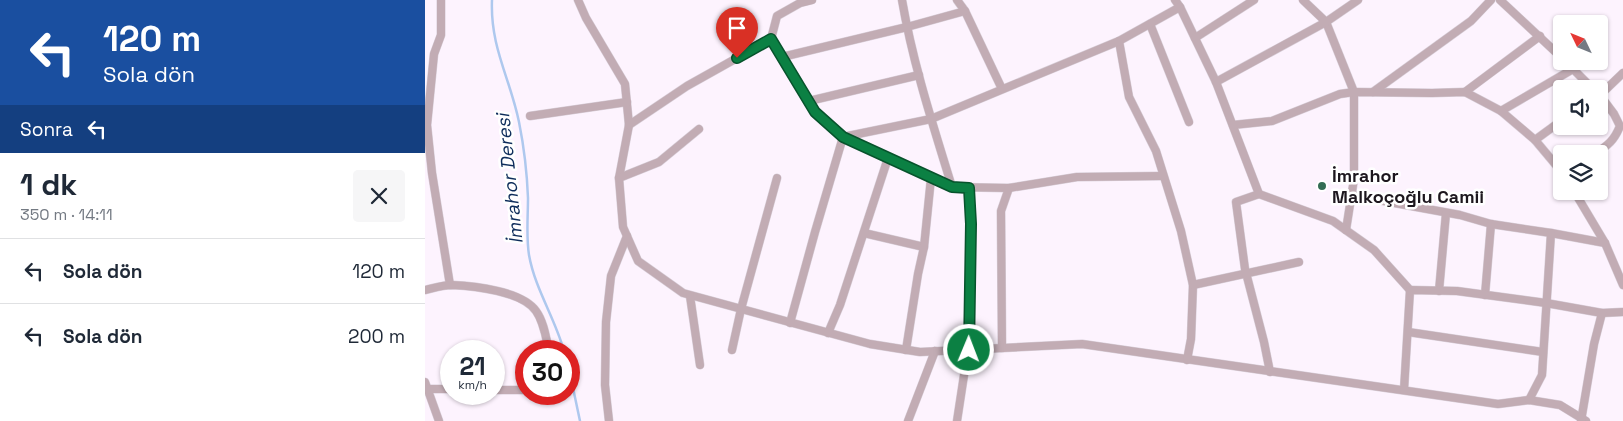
<!DOCTYPE html>
<html lang="tr">
<meta charset="utf-8">
<style>
:root{--surface:#fff;--page:#f6f6f7;--text:#1f2937;--muted:#747a83;--line:#e0e1e3}
body{margin:0;font-family:"Space Grotesk",sans-serif;background:var(--page);color:var(--text);height:100vh;display:flex;flex-direction:column;font-size:19px;white-space:nowrap}
*{box-sizing:border-box;margin:0}
p{font-size:16px;color:var(--muted)}
.icon{flex:none;width:28px;height:28px;fill:none;stroke:currentColor;stroke-width:2;stroke-linecap:round;stroke-linejoin:round}
.map{position:relative;flex:1;overflow:hidden}
.details{display:flex;flex-direction:column;background:var(--surface);width:425px}
.details>*{flex:none}
.hud{background:#1a4fa0;color:#fff;overflow:hidden}
.needle{width:32px;rotate:313deg}
.fabs{position:absolute;left:1128px;top:15px;display:grid;gap:10px}
.fabs a{display:grid;place-items:center;width:55px;height:55px;border-radius:5px;background:var(--surface);box-shadow:0 1px 4px #0004;font-size:25px}
.speed{position:absolute;left:15px;top:340px;display:flex;gap:10px;font-size:25px;font-weight:700;text-align:center}
.speed>*{display:grid;place-content:center;width:65px;height:65px;border-radius:50%;background:var(--surface);box-shadow:0 1px 4px #0004;line-height:1}
.speed small{font-size:12px;font-weight:400}
.speed .limit{border:8px solid #d22;background:#fff;color:#111}
.pin{position:absolute;display:grid;place-items:center;width:42px;height:42px;color:#fff;margin:-51px -21px;border-radius:50% 50% 50% 0;rotate:-45deg;box-shadow:0 0 5px #0007}
.pin .icon{rotate:45deg}
.me{position:absolute;width:55px;margin:-28px;rotate:1deg;stroke-linejoin:round;filter:drop-shadow(0 0 4px #0008)}
.turn{display:flex;align-items:center;gap:18px;height:105px;padding:0 20px;font-size:22px}
.turn .icon{width:65px;height:65px;stroke-width:2.5}
.turn b{display:block;font-size:35px;line-height:42px}
.then{display:flex;align-items:center;height:48px;padding:0 20px;background:#0003;gap:10px;font-size:19px}
.round{display:grid;place-items:center;flex:none;width:52px;height:52px;border-radius:5px;background:var(--page)}
.overview{display:flex;align-items:center;justify-content:space-between;height:85px;padding:0 20px}
h1{font-size:30px;font-weight:800;line-height:38px}
ul{padding:0;list-style:none}
li{display:flex;align-items:center;gap:15px;height:65px;padding:0 20px;border-top:1px solid var(--line)}
li div{flex:1}
li b{display:block;font-size:19px}
li em{font-style:normal}
main{display:flex;flex:1;min-height:0}
.map>svg:first-child{display:block}
.lines{fill:none;stroke-linecap:round;stroke-linejoin:round}
.stream{stroke:#aec8ee;stroke-width:2.5}
.street-casing{stroke:#d9d0da;stroke-width:9}
.street{stroke:#c2acb4;stroke-width:8}
.route-casing{stroke:#07532c;stroke-width:12}
.route{stroke:#0b8043;stroke-width:9}
.poi-dot{fill:#336c54;stroke:#fff;stroke-width:2}
.labels{text-anchor:middle;stroke-width:5;stroke-linejoin:round;paint-order:stroke}
.poi-label{font-size:18px;font-weight:bold;fill:#1d171e;stroke:#fff;text-anchor:start}
.water-label{font-size:19px;font-style:italic;fill:#0e2d5b;stroke:#fff}
</style>
<main>
<section class="details">
<div class="hud">
<div class="turn"><svg class="icon" aria-label="left" viewBox="0 0 24 24"><path d="M17 20v-9H6M10 6l-5 5 5 5"/></svg><div><b>120 m</b>Sola dön</div></div>
<div class="then">Sonra<svg class="icon" aria-label="left" viewBox="0 0 24 24"><path d="M17 20v-9H6M10 6l-5 5 5 5"/></svg></div>
</div>
<div class="overview"><div><h1>1 dk</h1><p>350 m · 14:11</p></div><a class="round"><svg class="icon" aria-label="close" viewBox="0 0 24 24"><path d="M6 6l12 12M18 6L6 18"/></svg></a></div>
<ul>
<li><svg class="icon" aria-label="left" viewBox="0 0 24 24"><path d="M17 20v-9H6M10 6l-5 5 5 5"/></svg><div><b>Sola dön</b></div><em>120 m</em></li>
<li><svg class="icon" aria-label="left" viewBox="0 0 24 24"><path d="M17 20v-9H6M10 6l-5 5 5 5"/></svg><div><b>Sola dön</b></div><em>200 m</em></li>
</ul>
</section>
<div class="map">
<svg width="1198" height="421" viewBox="0 0 1198 421">
<rect width="100%" height="100%" fill="#fdf3fe"/>
<g class="lines">
<g class="stream">
<path d="M67 0C65 47 85 78 94 122 99 147 102 172 103 198 103 217 101 236 104 255 110 289 130 318 139 351"/>
<polyline points="144,369 155,421"/>
</g>
<defs>
<g id="street">
<polyline points="16,0 16,35 9,54 2,125 7,173 25,285"/>
<polyline points="153,0 161,18 200,84 204,125 194,178 198,227 213,261 258,293 445,344 495,352 657,344 1073,404 1104,400 1135,405 1161,421"/>
<polyline points="387,0 375,3 352,16 346,39 390,112 418,137 527,187 584,188 652,177 738,176"/>
<path d="M477 0C488 64 508 125 527 187"/>
<polyline points="532,0 540,11 577,89"/>
<polyline points="750,0 755,7 791,82 834,194"/>
<polyline points="878,0 901,22 929,92 929,179 921,230"/>
<polyline points="1075,0 1136,57"/>
<polyline points="725,24 764,122"/>
<polyline points="770,38 829,0"/>
<polyline points="694,41 704,97 731,151 756,231 768,285 766,339 762,360"/>
<polyline points="357,57 482,27 540,11"/>
<polyline points="1140,61 1168,89"/>
<polyline points="791,82 901,22 933,0"/>
<polyline points="948,92 1046,21 1066,0"/>
<polyline points="1040,92 1115,36"/>
<polyline points="1174,96 1198,73"/>
<polyline points="384,101 494,75"/>
<polyline points="1076,111 1148,69"/>
<polyline points="105,116 202,102"/>
<polyline points="204,125 262,86 346,39"/>
<polyline points="808,125 847,121 915,94 929,92 1007,93 1040,92 1076,111 1110,140 1136,121"/>
<polyline points="1110,140 1136,171"/>
<path d="M1170 154C1183 145 1189 141 1195 126L1189 114 1174 94"/>
<polyline points="194,178 234,162 274,129"/>
<polyline points="1149,191 1180,243 1198,285"/>
<polyline points="926,195 1035,215 1066,224 1126,233 1180,243"/>
<polyline points="439,233 499,247"/>
<polyline points="768,285 874,262"/>
<path d="M0 290C9 288 18 285 27 285 49 286 97 291 111 311 119 322 121 338 124 351"/>
<polyline points="1014,291 1021,213"/>
<polyline points="1060,295 1066,224"/>
<polyline points="265,296 275,365"/>
<polyline points="365,323 390,232 418,137 506,119 694,41 755,7"/>
<polyline points="983,332 1118,352"/>
<polyline points="403,333 415,305 463,158"/>
<polyline points="577,348 576,211 584,188"/>
<polyline points="307,350 316,309 352,178"/>
<polyline points="481,350 493,274 499,247 506,178"/>
<polyline points="845,372 839,342 820,269 811,202 834,194 908,221 949,250 985,290"/>
<polyline points="0,382 14,421"/>
<polyline points="2,389 26,389"/>
<polyline points="69,390 101,390"/>
<polyline points="979,390 985,290 1032,291 1121,303 1177,313 1198,312"/>
<polyline points="1104,400 1117,375 1126,233"/>
<polyline points="184,421 180,385 181,322 186,276 202,236"/>
<polyline points="483,421 510,351"/>
<polyline points="532,421 543,349 546,224 544,187"/>
<polyline points="1156,421 1169,344 1177,313"/>
</g>
</defs>
<use href="#street" class="street-casing"/>
<use href="#street" class="street"/>
</g>
<g class="lines">
<defs>
<polyline id="route" points="312,58 346,39 390,112 418,137 527,187 544,188 546,224 544,350"/>
</defs>
<use href="#route" class="route-casing"/>
<use href="#route" class="route"/>
</g>
<circle class="poi-dot" cx="897" cy="186" r="5"/>
<g class="labels">
<g class="poi-label">
<text x="907" y="182">İmrahor<tspan x="907" dy="21">Malkoçoğlu Camii</tspan></text>
</g>
<g class="water-label">
<text transform="translate(84 179) rotate(-96)" y="7">İmrahor Deresi</text>
</g>
</g>
</svg>
<div class="fabs">
<a><svg class="needle" viewBox="-14 -14 28 28"><path d="M0-13l5 13h-10z" fill="#e53935"/><path d="M0 13l5-13h-10z" fill="#747a83"/></svg></a>
<a><svg class="icon" aria-label="sound" viewBox="0 0 24 24"><path d="M4 9h4l5-4v14l-5-4H4zM17 9q2 3 0 6"/></svg></a>
<a><svg class="icon" aria-label="layers" viewBox="0 0 24 24"><path d="M12 4l9 5-9 5-9-5zM3 14l9 5 9-5"/></svg></a>
</div>
<div class="speed"><div>21<small>km/h</small></div><div class="limit">30</div></div>
<div class="pin" style="left:312px;top:58px;background:#d93025"><svg class="icon" aria-label="arrive" viewBox="0 0 24 24"><path d="M6 21V4h12l-3 4 3 4H6"/></svg></div>
<svg class="me" style="left:544px;top:350px" viewBox="-20 -20 40 40"><circle r="17" fill="#0b8043" stroke="#fff" stroke-width="3"/><path d="M0-11L8 9 0 5-8 9z" fill="#fff"/></svg>
</div>
</main>
